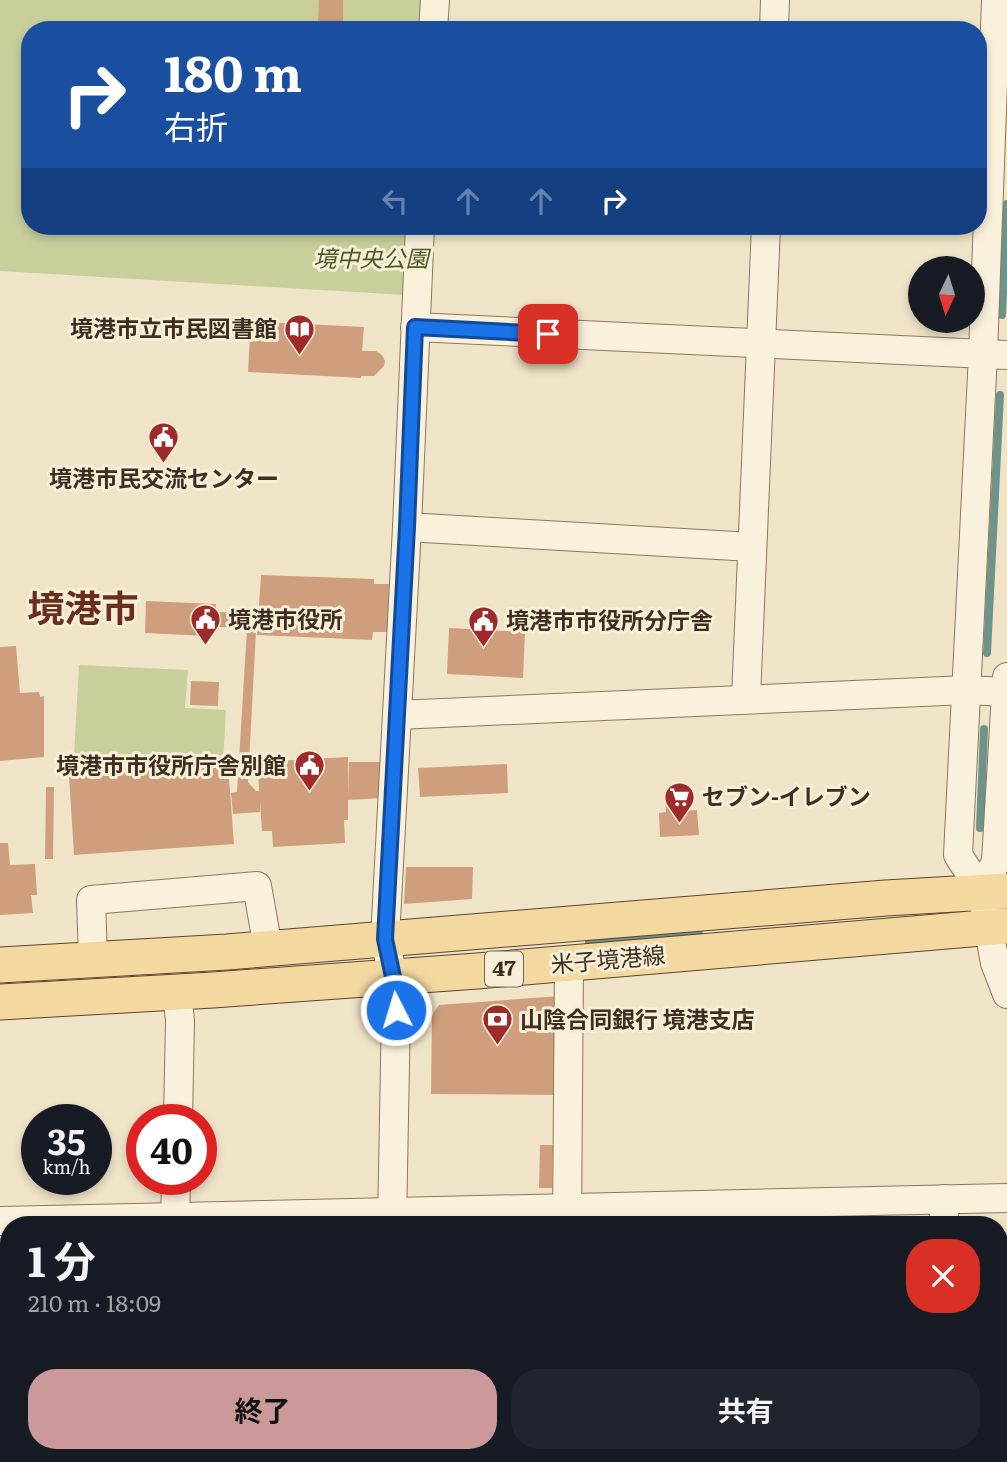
<!DOCTYPE html>
<html lang="ja">
<meta charset="utf-8">
<style>
:root{--surface:#171b24;--page:#20242c;--text:#f1f3f6;--muted:#9ea1a6;--accent:#cc999b}
body{margin:0;font-family:Literata,"Noto Sans JP",serif;background:var(--page);color:var(--text);height:100vh;display:flex;flex-direction:column;font-size:26px;white-space:nowrap}
*{box-sizing:border-box;margin:0}
p{font-size:23px;color:var(--muted)}
.icon{flex:none;width:38px;height:38px;fill:none;stroke:currentColor;stroke-width:2;stroke-linecap:round;stroke-linejoin:round}
.map{position:relative;flex:1;overflow:hidden}
.drawer{position:absolute;left:0px;top:1216px;width:1008px;height:247px;display:flex;flex-direction:column;background:var(--surface);border-radius:28px 28px 0 0;box-shadow:0 4px 10px #0003}
.drawer>*{flex:none}
.top-card{position:absolute;left:21px;top:21px;width:966px;height:214px;border-radius:28px;box-shadow:0 4px 10px #0003;background:#1a4fa0;color:#fff;overflow:hidden}
.needle{width:46px;rotate:184deg}
.buttons{position:absolute;left:908px;top:256px;display:grid;gap:14px}
.buttons a{display:grid;place-items:center;width:77px;height:77px;border-radius:50%;background:var(--surface);box-shadow:0 4px 10px #0003;font-size:35px}
.speed{position:absolute;left:21px;top:1104px;display:flex;gap:14px;font-size:35px;font-weight:700;text-align:center}
.speed>*{display:grid;place-content:center;width:91px;height:91px;border-radius:50%;background:var(--surface);box-shadow:0 4px 10px #0003;line-height:1}
.speed small{font-size:18px;font-weight:400}
.speed .limit{border:10px solid #d22;background:#fff;color:#111}
.pin{position:absolute;display:grid;place-items:center;width:60px;height:60px;color:#fff;margin:-30px;border-radius:14px;box-shadow:0 4px 10px #0006}
.me{position:absolute;width:77px;margin:-38px;rotate:355deg;stroke-linejoin:round;filter:drop-shadow(0 0 5px #0008)}
.turn{display:flex;align-items:center;gap:24px;height:147px;padding:0 28px;font-size:32px}
.turn .icon{width:91px;height:91px;stroke-width:2.5}
.turn b{display:block;font-size:49px;line-height:60px}
.lanes{display:flex;align-items:center;height:66px;padding:0 28px;background:#0003;justify-content:center;gap:35px;direction:ltr}
.lanes .off{opacity:.35}
.round{display:grid;place-items:center;flex:none;width:74px;height:74px;border-radius:28px;background:var(--page)}
.summary{display:flex;align-items:center;justify-content:space-between;height:119px;padding:0 28px}
h1{font-size:42px;font-weight:700;line-height:52px}
.button{display:flex;gap:14px;margin-top:auto;padding:14px 28px}
.button a{flex:1;height:80px;border-radius:28px;background:var(--accent);color:#111;font-size:28px;font-weight:700;line-height:80px;text-align:center}
.button a+a{background:var(--page);color:var(--text)}
.map>svg:first-child{display:block}
.green{fill:#c9cf9b}
.lines{fill:none;stroke-linecap:round;stroke-linejoin:round}
.stream{stroke:#6f938a;stroke-width:8}
.building{fill:#cf9f7d}
.minor-casing{stroke:#8d765c;stroke-width:30}
.major-casing{stroke:#5b4430;stroke-width:37}
.minor{stroke:#faf1dc;stroke-width:28}
.major{stroke:#f3d9a0;stroke-width:35}
.route-casing{stroke:#114b97;stroke-width:18}
.route{stroke:#1a73e8;stroke-width:12}
.labels{text-anchor:middle;stroke-width:6;stroke-linejoin:round;paint-order:stroke}
.shield{fill:#f7eed8;stroke:#756857;stroke-width:2}
.shield-label{font-size:21px;font-weight:bold;fill:#3d2e20}
.park-label{font-size:23px;font-style:italic;fill:#4d5a26;stroke:#f7eed8}
.poi-label{font-size:23px;font-weight:bold;fill:#3d2e20;stroke:#f7eed8;text-anchor:start}
.street-label{font-size:23px;fill:#3d2e20;stroke:#f7eed8}
.town-label{font-size:37px;font-weight:bold;fill:#6b2e1e;stroke:#f7eed8}
</style>
<div class="map">
<svg width="1007" height="1462" viewBox="0 0 1007 1462">
<rect width="100%" height="100%" fill="#f0e4c8"/>
<g class="green">
<polygon points="0,0 423,0 421,30 30,30 30,226 409,226 405,295 0,271"/>
<polygon points="79,665 188,670 185,708 226,710 223,763 73,773"/>
</g>
<g class="lines">
<g class="stream">
<polyline points="1002,315 1007,204"/>
<polyline points="987,653 1000,395"/>
<polyline points="980,828 984,729"/>
<polyline points="589,942 699,934"/>
</g>
</g>
<g class="building">
<polygon points="319,0 343,0 343,22 318,22"/>
<rect x="45" y="226" width="22" height="6"/>
<polygon points="265,322 364,327 362,351 376,351 382,355 385,361 384,366 374,376 361,376 361,378 248,372 250,337 265,338"/>
<polygon points="261,575 374,579 374,584 389,584 387,632 373,632 372,640 257,635"/>
<polygon points="146,601 216,604 215,619 216,612 257,613 248,782 256,791 259,791 258,762 348,757 348,797 349,762 380,762 382,798 348,800 348,820 344,820 345,843 273,847 272,831 262,831 260,802 260,812 233,814 231,793 237,792 247,629 208,626 207,636 145,633"/>
<polygon points="449,628 525,632 523,678 447,674"/>
<polygon points="16,646 20,693 39,692 40,697 44,696 44,757 0,761 0,647"/>
<polygon points="191,681 219,682 218,706 190,705"/>
<polygon points="507,764 508,793 420,797 418,768"/>
<polygon points="228,765 234,844 74,855 69,776"/>
<polygon points="46,787 54,787 53,859 45,859"/>
<polygon points="679,798 680,811 697,810 699,835 660,837 659,813 666,812 665,799"/>
<polygon points="0,843 8,843 10,865 35,864 37,895 31,895 33,913 0,915"/>
<polygon points="406,867 473,867 472,899 404,904"/>
<polygon points="560,996 558,1095 431,1094 432,1015 439,1005"/>
<polygon points="540,1145 553,1145 552,1188 539,1188"/>
</g>
<g class="lines">
<defs>
<g id="minor">
<polyline points="996,0 983,354 958,855 982,892 995,963 1007,994"/>
<polyline points="433,30 435,0"/>
<polyline points="774,30 775,0"/>
<polyline points="415,327 1007,355"/>
<polyline points="407,527 752,547"/>
<polyline points="746,698 766,226"/>
<polyline points="397,715 967,690 1007,692"/>
<polyline points="982,892 996,861 1007,677"/>
<polyline points="93,959 91,900 257,886 268,948"/>
<polyline points="177,993 180,1020 178,1120"/>
<polyline points="0,1221 1007,1198"/>
<polyline points="175,1225 176,1180"/>
<polyline points="392,1225 396,1010 393,977 385,939 407,527 420,226"/>
<polyline points="567,1225 569,963"/>
<polyline points="944,1225 944,1199"/>
<polyline points="0,1413 9,1413"/>
<polyline points="589,1454 705,1462"/>
<polyline points="172,1462 172,1454"/>
<polyline points="388,1462 388,1454"/>
<polyline points="564,1462 564,1454"/>
<polyline points="935,1462 936,1454"/>
</g>
<g id="major">
<polyline points="0,965 227,952 886,898 1007,891"/>
<polyline points="0,1002 213,990 477,971 1007,926"/>
</g>
</defs>
<use href="#minor" class="minor-casing"/>
<use href="#major" class="major-casing"/>
<use href="#minor" class="minor"/>
<use href="#major" class="major"/>
</g>
<g class="lines">
<defs>
<polyline id="route" points="396,1010 393,977 385,939 407,527 415,327 548,334"/>
</defs>
<use href="#route" class="route-casing"/>
<use href="#route" class="route"/>
</g>
<defs>
<symbol id="library-pin" viewBox="-11 -11 22 30"><path d="M0 17L-7.5 6A9.5 9.5 0 1 1 7.5 6Z" fill="#9e2a2b" stroke="#f7eed8"/><path d="M-6-4Q-3-5.5-.7-3.5V5Q-3 3-6 4ZM6-4Q3-5.5 .7-3.5V5Q3 3 6 4Z" fill="#fff"/></symbol>
<symbol id="civic-pin" viewBox="-11 -11 22 30"><path d="M0 17L-7.5 6A9.5 9.5 0 1 1 7.5 6Z" fill="#9e2a2b" stroke="#f7eed8"/><path d="M-.6-6.5H3V-4.5H.6V-3L4-1V1h2V6H-6V1h2V-1L-.6-3ZM-1.2 2.5V6h2.4V2.5Z" fill="#fff"/></symbol>
<symbol id="supermarket-pin" viewBox="-11 -11 22 30"><path d="M0 17L-7.5 6A9.5 9.5 0 1 1 7.5 6Z" fill="#9e2a2b" stroke="#f7eed8"/><path d="M-6-5.5h2.5l.6 2H6L4.5 2H-2.5L-4.4-4H-6ZM-1.5 3.2a1.3 1.3 0 1 0 .1 0ZM3 3.2a1.3 1.3 0 1 0 .1 0Z" fill="#fff"/></symbol>
<symbol id="bank-pin" viewBox="-11 -11 22 30"><path d="M0 17L-7.5 6A9.5 9.5 0 1 1 7.5 6Z" fill="#9e2a2b" stroke="#f7eed8"/><path d="M-6-4H6V4H-6ZM0-2.3a2.3 2.3 0 1 0 0 4.6a2.3 2.3 0 1 0 0-4.6Z" fill="#fff"/></symbol>
</defs>
<g fill-rule="evenodd">
<use href="#library-pin" x="282" y="312" width="35" height="47"/>
<use href="#civic-pin" x="146" y="420" width="35" height="47"/>
<use href="#civic-pin" x="188" y="602" width="35" height="47"/>
<use href="#civic-pin" x="466" y="604" width="35" height="47"/>
<use href="#civic-pin" x="292" y="748" width="35" height="47"/>
<use href="#supermarket-pin" x="662" y="780" width="35" height="47"/>
<use href="#bank-pin" x="480" y="1002" width="35" height="47"/>
</g>
<g class="labels">
<rect class="shield" x="485" y="951.5" width="38" height="35" rx="5"/>
<g class="shield-label">
<text x="504" y="976">47</text>
</g>
<g class="park-label">
<text x="371" y="267">境中央公園</text>
</g>
<g class="poi-label">
<text x="277" y="337" text-anchor="end">境港市立市民図書館</text>
<text x="164" y="487" text-anchor="middle">境港市民交流センター</text>
<text x="228" y="628">境港市役所</text>
<text x="506" y="629">境港市市役所分庁舎</text>
<text x="286" y="774" text-anchor="end">境港市市役所庁舎別館</text>
<text x="702" y="805">セブン-イレブン</text>
<text x="520" y="1028">山陰合同銀行 境港支店</text>
</g>
<g class="street-label">
<text transform="translate(608 960) rotate(-5)" y="8">米子境港線</text>
</g>
<g class="town-label">
<text x="83" y="622">境港市</text>
</g>
</g>
</svg>
<div class="buttons">
<a><svg class="needle" viewBox="-14 -14 28 28"><path d="M0-13l5 13h-10z" fill="#e53935"/><path d="M0 13l5-13h-10z" fill="#9ea1a6"/></svg></a>
</div>
<div class="speed"><div>35<small>km/h</small></div><div class="limit">40</div></div>
<div class="pin" style="left:548px;top:334px;background:#d93025"><svg class="icon" aria-label="arrive" viewBox="0 0 24 24"><path d="M6 21V4h12l-3 4 3 4H6"/></svg></div>
<svg class="me" style="left:396px;top:1010px" viewBox="-20 -20 40 40"><circle r="17" fill="#1a73e8" stroke="#fff" stroke-width="3"/><path d="M0-11L8 9 0 5-8 9z" fill="#fff"/></svg>
<div class="top-card">
<div class="turn"><svg class="icon" aria-label="right" viewBox="0 0 24 24"><path d="M7 20v-9h11M14 6l5 5-5 5"/></svg><div><b>180 m</b>右折</div></div>
<div class="lanes"><svg class="icon off" aria-label="left" viewBox="0 0 24 24"><path d="M17 20v-9H6M10 6l-5 5 5 5"/></svg><svg class="icon off" aria-label="ahead" viewBox="0 0 24 24"><path d="M12 20V5M6 11l6-6 6 6"/></svg><svg class="icon off" aria-label="ahead" viewBox="0 0 24 24"><path d="M12 20V5M6 11l6-6 6 6"/></svg><svg class="icon" aria-label="right" viewBox="0 0 24 24"><path d="M7 20v-9h11M14 6l5 5-5 5"/></svg></div>
</div>
<section class="drawer">
<div class="summary"><div><h1>1 分</h1><p>210 m · 18:09</p></div><a class="round" style="background:#d93025;color:#fff"><svg class="icon" aria-label="close" viewBox="0 0 24 24"><path d="M6 6l12 12M18 6L6 18"/></svg></a></div>
<div class="button"><a>終了</a><a>共有</a></div>
</section>
</div>
